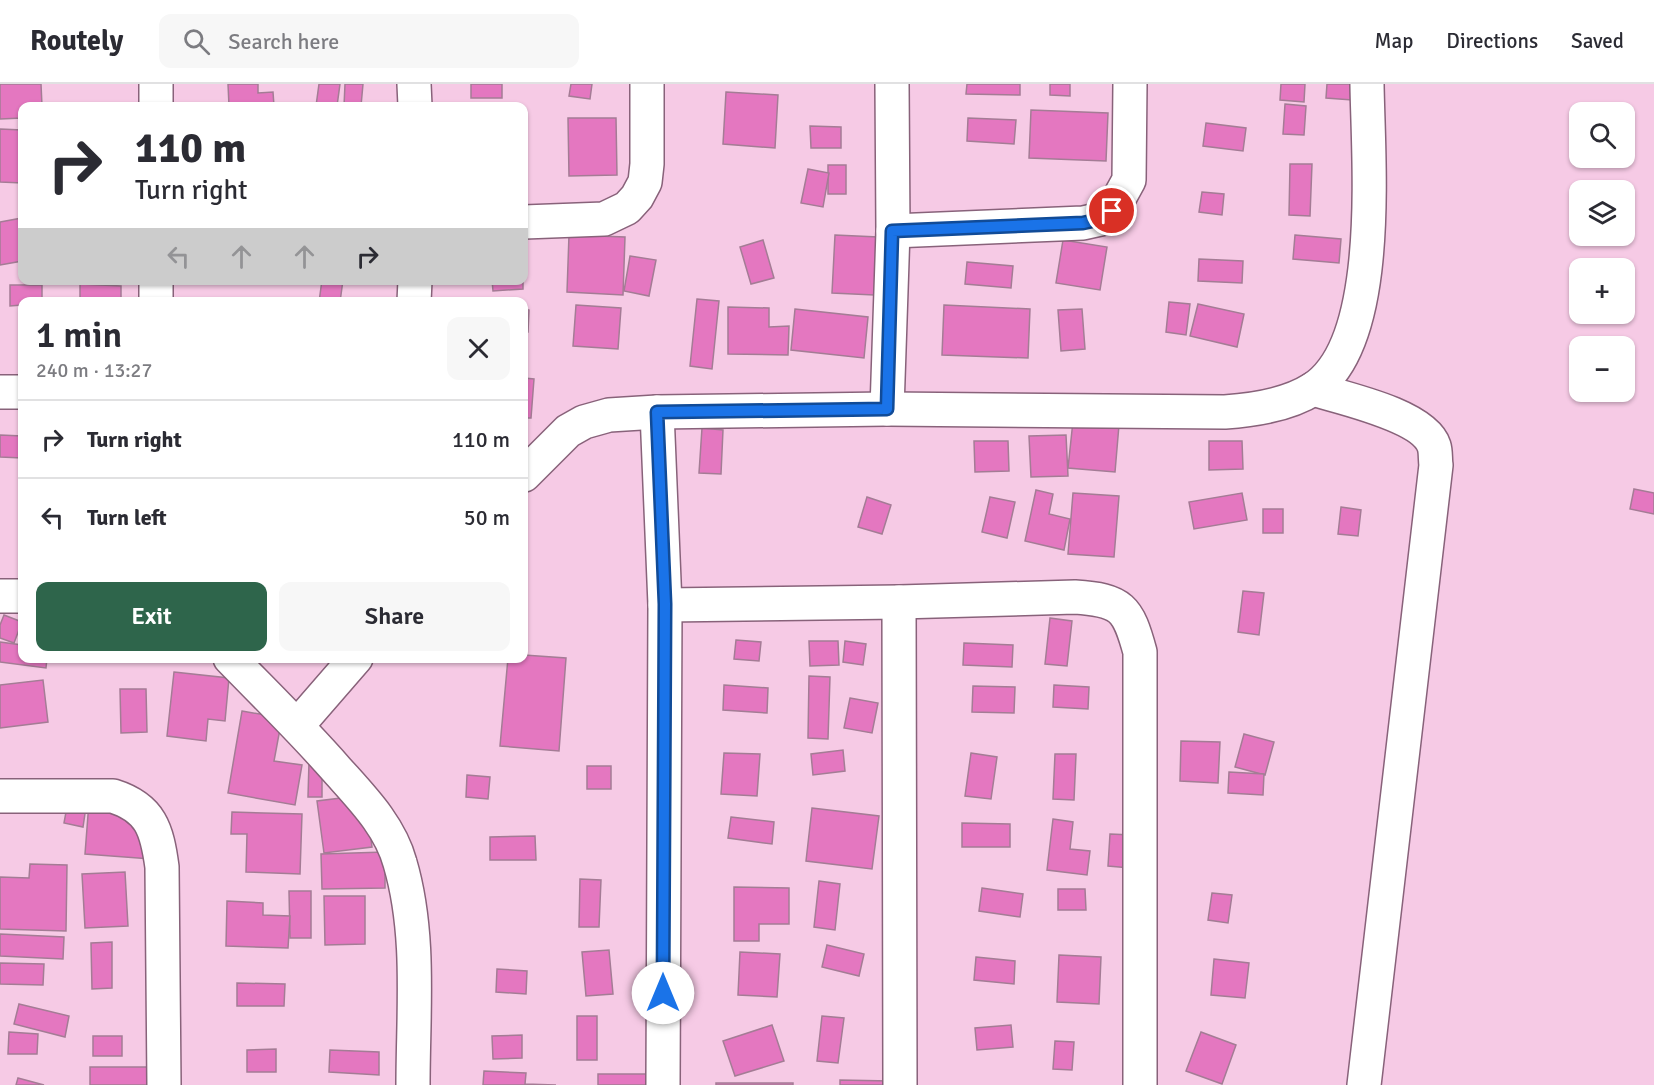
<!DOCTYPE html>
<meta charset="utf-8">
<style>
:root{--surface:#fff;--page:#f7f7f7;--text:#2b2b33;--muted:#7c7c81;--line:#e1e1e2;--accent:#2e654b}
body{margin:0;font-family:Signika,sans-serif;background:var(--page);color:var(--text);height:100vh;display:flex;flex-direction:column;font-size:22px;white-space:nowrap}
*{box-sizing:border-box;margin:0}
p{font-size:20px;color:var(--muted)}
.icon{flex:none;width:33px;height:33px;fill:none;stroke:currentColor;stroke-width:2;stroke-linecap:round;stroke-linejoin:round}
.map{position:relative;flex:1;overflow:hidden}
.sheet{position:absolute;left:18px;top:213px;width:510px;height:366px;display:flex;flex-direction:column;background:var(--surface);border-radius:12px;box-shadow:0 2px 4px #0004}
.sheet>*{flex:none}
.guide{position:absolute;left:18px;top:18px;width:510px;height:183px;border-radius:12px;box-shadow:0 2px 4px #0004;background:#fff;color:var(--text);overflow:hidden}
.buttons{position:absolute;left:1569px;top:18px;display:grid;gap:12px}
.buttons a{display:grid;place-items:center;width:66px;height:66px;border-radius:12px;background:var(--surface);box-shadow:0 2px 4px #0004;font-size:30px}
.pin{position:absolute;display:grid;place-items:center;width:51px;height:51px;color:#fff;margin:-26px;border:3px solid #fff;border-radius:50%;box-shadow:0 2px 6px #0007}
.me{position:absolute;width:66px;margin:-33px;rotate:0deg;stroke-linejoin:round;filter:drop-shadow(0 0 4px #0008)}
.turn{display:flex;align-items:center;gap:21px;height:126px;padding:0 18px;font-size:27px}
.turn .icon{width:78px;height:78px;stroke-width:2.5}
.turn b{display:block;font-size:42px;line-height:51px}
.lanes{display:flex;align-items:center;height:57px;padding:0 18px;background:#0003;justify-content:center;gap:30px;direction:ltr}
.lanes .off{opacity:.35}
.round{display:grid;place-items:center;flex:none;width:63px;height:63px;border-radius:12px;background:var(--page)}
.head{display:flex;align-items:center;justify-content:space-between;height:102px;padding:0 18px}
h1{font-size:36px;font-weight:600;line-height:45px}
.primary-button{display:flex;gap:12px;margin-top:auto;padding:12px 18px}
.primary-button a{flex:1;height:69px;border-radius:12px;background:var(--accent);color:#fff;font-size:24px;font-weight:600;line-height:69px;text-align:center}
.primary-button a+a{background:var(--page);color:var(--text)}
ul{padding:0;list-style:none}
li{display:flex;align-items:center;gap:18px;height:78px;padding:0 18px;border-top:2px solid var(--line)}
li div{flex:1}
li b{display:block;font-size:22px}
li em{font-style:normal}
header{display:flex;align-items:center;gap:36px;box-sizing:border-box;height:84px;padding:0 30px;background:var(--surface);border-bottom:2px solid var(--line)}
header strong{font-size:28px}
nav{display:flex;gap:33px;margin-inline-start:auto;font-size:21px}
.search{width:420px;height:54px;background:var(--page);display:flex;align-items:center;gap:15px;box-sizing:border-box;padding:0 21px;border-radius:12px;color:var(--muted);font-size:22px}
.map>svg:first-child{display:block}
.building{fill:#e477c0;stroke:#a47c95;stroke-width:1.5}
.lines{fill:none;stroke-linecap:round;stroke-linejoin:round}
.minor-casing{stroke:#88627a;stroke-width:36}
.minor{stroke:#fff;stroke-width:33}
.route-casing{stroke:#114b97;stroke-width:15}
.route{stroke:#1a73e8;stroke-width:10}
</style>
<header>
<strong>Routely</strong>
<div class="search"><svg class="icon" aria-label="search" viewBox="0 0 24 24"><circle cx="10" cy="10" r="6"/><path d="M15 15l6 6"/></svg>Search here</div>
<nav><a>Map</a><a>Directions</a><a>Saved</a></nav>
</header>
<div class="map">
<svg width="1654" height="1001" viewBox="0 0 1654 1001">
<rect width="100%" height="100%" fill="#f6cae5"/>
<g class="building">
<polygon points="0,0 41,0 42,22 22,22 22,34 0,35"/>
<polygon points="228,0 258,0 258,9 273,8 274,22 229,22"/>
<polygon points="319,0 340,0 337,22 316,22"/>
<polygon points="345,0 363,0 361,22 344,22"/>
<rect x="471" y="0" width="31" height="14"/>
<polygon points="571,0 592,0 590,15 569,12"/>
<polygon points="967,0 1020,0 1020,11 966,10"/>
<polygon points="1050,0 1070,0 1070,12 1050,11"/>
<polygon points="1281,0 1305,0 1304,18 1280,16"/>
<polygon points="1327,0 1353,0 1352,16 1326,14"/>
<polygon points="726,8 778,11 775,64 723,60"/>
<polygon points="1285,20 1306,22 1304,51 1283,50"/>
<polygon points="1031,26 1108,29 1106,77 1029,74"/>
<polygon points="568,34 616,34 617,91 569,92"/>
<polygon points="968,34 1016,36 1014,60 967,57"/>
<polygon points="1206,39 1246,44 1243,67 1203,62"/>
<polygon points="810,42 841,43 841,64 811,64"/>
<polygon points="0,45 22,46 21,84 22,84 22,99 0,98"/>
<polygon points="1290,80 1312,80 1310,132 1289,131"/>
<rect x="828" y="81" width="18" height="29"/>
<polygon points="808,85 829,89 823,123 801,119"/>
<polygon points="1202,108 1224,110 1222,131 1199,128"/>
<polygon points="22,134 22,177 0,181 0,138"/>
<polygon points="569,151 625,153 623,211 567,208"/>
<polygon points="835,151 878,153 874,211 832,209"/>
<polygon points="1295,151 1341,155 1339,179 1293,175"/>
<polygon points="763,156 774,194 751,200 740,163"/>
<polygon points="1063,156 1107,163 1100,206 1056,199"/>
<polygon points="630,172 656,176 649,212 624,207"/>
<polygon points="1199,175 1243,177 1242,199 1198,197"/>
<polygon points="967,178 1013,182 1011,204 965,200"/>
<polygon points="322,196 343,196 340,218 319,218"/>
<polygon points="492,196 523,196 523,205 493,207"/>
<polygon points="80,200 121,202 121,218 80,218"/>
<polygon points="10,201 42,201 42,218 22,218 22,221 10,222"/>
<polygon points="232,214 280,216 280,218 232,218"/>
<polygon points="697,215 719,217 712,285 690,282"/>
<polygon points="1169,218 1190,220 1186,251 1166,248"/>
<polygon points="1198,220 1244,230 1237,263 1190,252"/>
<polygon points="576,221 621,224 618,265 573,262"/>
<polygon points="944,221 1030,225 1028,274 942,271"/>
<polygon points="728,223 769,224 769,243 789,242 788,271 728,270"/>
<polygon points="524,225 529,226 528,248 524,248"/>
<polygon points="795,225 868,233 864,274 791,266"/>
<polygon points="1082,225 1085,265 1061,267 1058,226"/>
<polygon points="524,294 534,295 531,334 524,334"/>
<polygon points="1073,337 1119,341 1115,388 1068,384"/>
<polygon points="702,344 723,346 721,390 699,389"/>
<polygon points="0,351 22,352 22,374 0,373"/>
<polygon points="1066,351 1068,392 1031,393 1029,352"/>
<polygon points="974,357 1008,357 1009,387 975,388"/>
<polygon points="1209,357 1242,357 1243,385 1209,386"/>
<polygon points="1634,405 1654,409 1654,430 1630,425"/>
<polygon points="1036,406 1053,410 1049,430 1070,435 1064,466 1025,457"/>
<polygon points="1073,409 1119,412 1114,473 1068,470"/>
<polygon points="1242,409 1247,436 1194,445 1189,418"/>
<polygon points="867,413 891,421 882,450 858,443"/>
<polygon points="990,413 1015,418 1007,454 982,448"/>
<polygon points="1341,423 1361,426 1358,452 1338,450"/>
<rect x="1263" y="425" width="20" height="24"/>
<polygon points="1243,507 1264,509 1259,551 1238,548"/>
<polygon points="4,531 22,538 14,559 0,554 0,541"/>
<polygon points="1050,534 1072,537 1067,582 1045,580"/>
<polygon points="736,556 761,558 759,577 734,575"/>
<polygon points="809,557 838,557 839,581 810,582"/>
<polygon points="845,557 866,560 863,581 843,578"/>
<polygon points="0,558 22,561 22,574 47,574 46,584 0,578"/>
<polygon points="964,559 1013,561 1012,583 963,581"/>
<polygon points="524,571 566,574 559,667 500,662 508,574 524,574"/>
<polygon points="174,588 229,594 225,637 208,635 206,657 167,652"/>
<polygon points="809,592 830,593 828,655 808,654"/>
<polygon points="43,596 48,638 0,644 0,601"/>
<polygon points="724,601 768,604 767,629 723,626"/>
<polygon points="1054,601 1089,603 1088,625 1053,623"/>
<polygon points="973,602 1015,603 1014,629 972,628"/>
<polygon points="120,605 146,605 147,648 121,649"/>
<polygon points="850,614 878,619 872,649 844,644"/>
<polygon points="242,627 282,634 274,677 302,681 295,721 228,709"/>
<polygon points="1244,650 1274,658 1265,691 1235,683"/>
<polygon points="1181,657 1220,658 1218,699 1180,697"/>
<polygon points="843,666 845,687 813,691 811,670"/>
<polygon points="724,669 760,670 757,712 721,710"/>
<polygon points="971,669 997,673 991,715 965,712"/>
<polygon points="1055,670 1076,670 1074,716 1053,715"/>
<polygon points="309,678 322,678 322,713 308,713"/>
<rect x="587" y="682" width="24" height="23"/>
<polygon points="1229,688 1264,690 1263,711 1228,709"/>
<polygon points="467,691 490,693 488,715 466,713"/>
<polygon points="70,706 88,709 83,743 64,739"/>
<polygon points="365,711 372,763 324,769 317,717"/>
<polygon points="89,718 154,724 151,775 85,770"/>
<polygon points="812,724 879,732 872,785 806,777"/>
<polygon points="232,728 302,730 300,790 246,788 247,750 231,750"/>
<polygon points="731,733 774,738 772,760 728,754"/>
<polygon points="1053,735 1073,738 1070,765 1090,767 1087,791 1047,786"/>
<polygon points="962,739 1010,740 1010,763 962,763"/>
<polygon points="1110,750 1132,751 1130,784 1108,782"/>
<polygon points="535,752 536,776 490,776 490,753"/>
<polygon points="385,768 385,804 322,805 321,770"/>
<polygon points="30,780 67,781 66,847 0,845 0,793 29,794"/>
<polygon points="125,788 128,842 85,844 82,790"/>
<polygon points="580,795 601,796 599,843 579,843"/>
<polygon points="819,797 840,800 835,846 814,843"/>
<polygon points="734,803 789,804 789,840 759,840 759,857 734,857"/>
<polygon points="982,804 1023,810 1020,833 979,827"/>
<polygon points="1058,805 1085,805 1086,826 1058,826"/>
<polygon points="289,807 311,807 311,854 290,854"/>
<polygon points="1212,809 1232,811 1228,839 1208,836"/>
<polygon points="324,812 365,812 365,860 325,861"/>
<polygon points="227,817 263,819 263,831 290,832 288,864 226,862"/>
<polygon points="0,850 64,853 63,875 0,872"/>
<polygon points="112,858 112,904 92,905 91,859"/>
<polygon points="827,861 864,870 859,892 822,883"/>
<polygon points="609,866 613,910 586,912 582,868"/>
<polygon points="740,868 780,870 777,913 738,911"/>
<polygon points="1059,871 1101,873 1099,920 1057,918"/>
<polygon points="976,873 1015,877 1014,900 974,896"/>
<polygon points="1214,875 1249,879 1245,914 1211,911"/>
<polygon points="0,879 44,880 43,901 0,900"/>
<polygon points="497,885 527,887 526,910 496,908"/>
<polygon points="237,899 285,900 284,922 237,922"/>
<polygon points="19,920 69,932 65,953 14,940"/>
<rect x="577" y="932" width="20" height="44"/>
<polygon points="822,932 844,934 838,979 817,977"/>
<polygon points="772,941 784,977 735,992 723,957"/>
<polygon points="1011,941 1013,963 977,966 975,944"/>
<polygon points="9,948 38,950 37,970 8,970"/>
<polygon points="1201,948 1236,961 1222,1000 1186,987"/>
<polygon points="522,951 522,974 493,975 492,952"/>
<rect x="93" y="952" width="29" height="20"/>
<polygon points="1055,957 1074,958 1072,986 1053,985"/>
<polygon points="276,965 276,988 247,988 247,966"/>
<polygon points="330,966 379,968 379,991 329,988"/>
<rect x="90" y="983" width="65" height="18"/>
<polygon points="484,987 526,989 525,1000 556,1001 483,1001"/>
<rect x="598" y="990" width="49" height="11"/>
<polygon points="18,994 44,1001 16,1001"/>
<polygon points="840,996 890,997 890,1001 840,1001"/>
<rect x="716" y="999" width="77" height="2"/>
</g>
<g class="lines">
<defs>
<g id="minor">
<polyline points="414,0 415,22"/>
<polyline points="156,22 156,0"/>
<polyline points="524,138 604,135 627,124 637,113 645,98 647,80 647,0"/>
<polyline points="893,147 1083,139 1101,135 1112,127 1129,96 1130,0"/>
<polyline points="156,218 156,196"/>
<polyline points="414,218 415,196"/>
<path d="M1313 305C1342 314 1424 331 1434 362 1436 368 1435 376 1436 381L1364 1001"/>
<polyline points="0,308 22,308"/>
<polyline points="887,325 893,147 892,0"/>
<polyline points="657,328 665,521 663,1001"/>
<path d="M524 391 568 347 584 338 609 331 657 328 887 325 1225 328C1254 326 1288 321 1313 305 1384 259 1368 76 1367 0"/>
<polyline points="0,512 22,512"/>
<polyline points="899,518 900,1001"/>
<path d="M665 521 899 518 1075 513C1122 516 1128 524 1140 568V1001"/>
<path d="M230 574C266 611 303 647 337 686 362 714 390 742 400 779 421 850 413 928 413 1001"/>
<polyline points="297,642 356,574"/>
<path d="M0 712H113C151 724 157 746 162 783L164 1001"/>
</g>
</defs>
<use href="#minor" class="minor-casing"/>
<use href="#minor" class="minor"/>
</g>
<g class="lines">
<defs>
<polyline id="route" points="663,909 665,520 657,328 887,325 892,147 1083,139 1101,135 1112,127"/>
</defs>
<use href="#route" class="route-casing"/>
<use href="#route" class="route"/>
</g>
</svg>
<div class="buttons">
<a><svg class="icon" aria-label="search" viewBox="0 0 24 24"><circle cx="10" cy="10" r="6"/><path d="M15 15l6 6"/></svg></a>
<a><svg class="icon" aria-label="layers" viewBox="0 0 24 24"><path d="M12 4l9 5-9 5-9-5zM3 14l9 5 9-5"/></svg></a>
<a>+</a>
<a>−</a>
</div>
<div class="pin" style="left:1112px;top:127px;background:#d93025"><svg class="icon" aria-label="arrive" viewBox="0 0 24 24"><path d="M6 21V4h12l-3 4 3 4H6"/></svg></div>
<svg class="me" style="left:663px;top:909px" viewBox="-20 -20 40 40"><circle r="19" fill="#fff"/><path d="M0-13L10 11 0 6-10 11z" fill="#1a73e8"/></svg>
<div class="guide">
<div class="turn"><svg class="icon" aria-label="right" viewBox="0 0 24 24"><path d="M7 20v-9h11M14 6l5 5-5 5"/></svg><div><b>110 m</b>Turn right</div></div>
<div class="lanes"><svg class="icon off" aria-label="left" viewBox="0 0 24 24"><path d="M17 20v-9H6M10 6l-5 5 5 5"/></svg><svg class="icon off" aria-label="ahead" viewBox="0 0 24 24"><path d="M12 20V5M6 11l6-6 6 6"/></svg><svg class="icon off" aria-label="ahead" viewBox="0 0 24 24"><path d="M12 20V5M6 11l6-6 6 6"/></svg><svg class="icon" aria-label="right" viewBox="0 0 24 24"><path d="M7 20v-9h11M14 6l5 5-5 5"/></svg></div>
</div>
<section class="sheet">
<div class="head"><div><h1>1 min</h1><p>240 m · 13:27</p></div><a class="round"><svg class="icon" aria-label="close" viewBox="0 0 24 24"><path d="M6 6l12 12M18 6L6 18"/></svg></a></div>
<ul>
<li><svg class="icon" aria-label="right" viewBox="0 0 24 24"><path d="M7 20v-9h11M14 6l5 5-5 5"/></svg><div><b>Turn right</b></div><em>110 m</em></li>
<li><svg class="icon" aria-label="left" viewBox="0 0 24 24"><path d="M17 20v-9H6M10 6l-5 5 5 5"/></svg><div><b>Turn left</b></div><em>50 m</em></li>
</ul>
<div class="primary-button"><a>Exit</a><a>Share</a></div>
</section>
</div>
